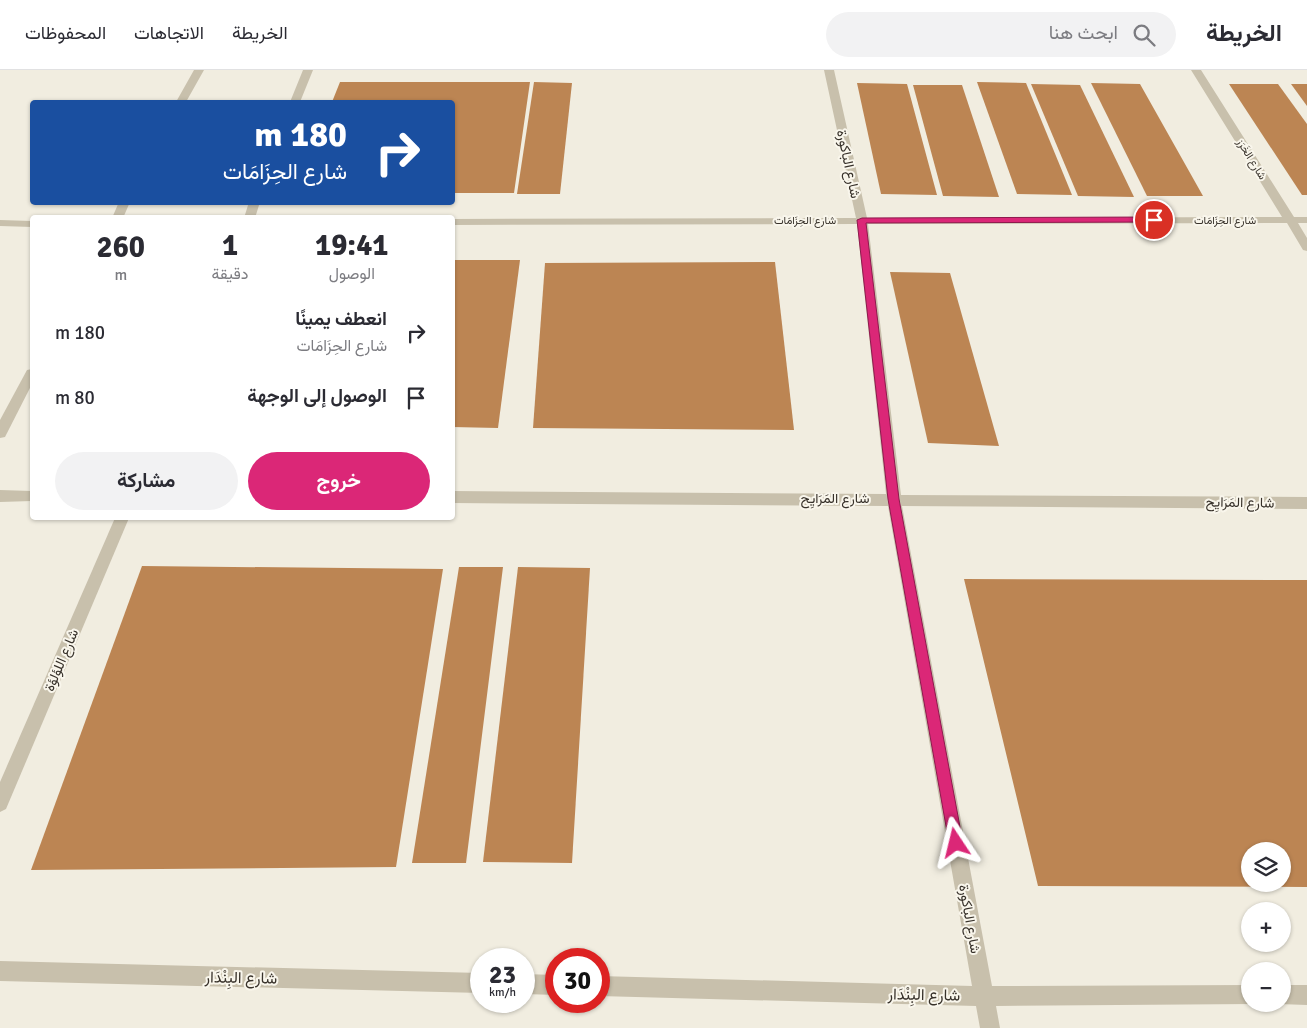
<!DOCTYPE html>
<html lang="ar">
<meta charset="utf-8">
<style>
:root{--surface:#fff;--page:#f2f2f3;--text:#2b2b33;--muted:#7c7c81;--line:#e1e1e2;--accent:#db2777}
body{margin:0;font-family:Signika,Vazirmatn,sans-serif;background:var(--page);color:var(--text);direction:rtl;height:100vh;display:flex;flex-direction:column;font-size:19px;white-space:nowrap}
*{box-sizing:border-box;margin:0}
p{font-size:16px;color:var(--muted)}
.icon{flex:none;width:28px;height:28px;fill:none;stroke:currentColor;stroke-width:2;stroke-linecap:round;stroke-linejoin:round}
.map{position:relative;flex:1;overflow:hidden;direction:ltr}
.sheet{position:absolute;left:30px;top:145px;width:425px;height:305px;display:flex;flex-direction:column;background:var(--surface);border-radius:5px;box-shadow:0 1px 4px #0004;direction:rtl}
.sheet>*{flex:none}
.guide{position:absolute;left:30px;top:30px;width:425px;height:105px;border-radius:5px;box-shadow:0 1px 4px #0004;direction:rtl;background:#1a4fa0;color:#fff;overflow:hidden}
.buttons{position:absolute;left:1241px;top:772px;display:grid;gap:10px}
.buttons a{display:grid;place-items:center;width:50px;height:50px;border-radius:50%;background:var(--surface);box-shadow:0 1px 4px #0004;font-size:25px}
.speed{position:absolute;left:470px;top:878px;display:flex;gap:10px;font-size:25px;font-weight:700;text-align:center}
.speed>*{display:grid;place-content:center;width:65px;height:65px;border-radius:50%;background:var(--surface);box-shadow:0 1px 4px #0004;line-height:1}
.speed small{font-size:12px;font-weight:400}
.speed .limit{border:8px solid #d22;background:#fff;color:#111}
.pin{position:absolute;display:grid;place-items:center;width:42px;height:42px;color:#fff;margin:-21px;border:2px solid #fff;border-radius:50%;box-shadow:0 1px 5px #0007}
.me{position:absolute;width:55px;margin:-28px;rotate:350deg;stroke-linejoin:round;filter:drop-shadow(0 0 4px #0008)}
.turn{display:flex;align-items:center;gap:18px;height:105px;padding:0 25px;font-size:22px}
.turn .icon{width:65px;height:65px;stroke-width:2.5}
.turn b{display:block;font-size:35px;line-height:42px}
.eta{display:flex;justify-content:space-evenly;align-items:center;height:85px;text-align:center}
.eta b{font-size:30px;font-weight:700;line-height:35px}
.button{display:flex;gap:10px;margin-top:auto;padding:10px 25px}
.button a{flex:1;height:58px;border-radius:30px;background:var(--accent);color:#fff;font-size:20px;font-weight:700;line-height:58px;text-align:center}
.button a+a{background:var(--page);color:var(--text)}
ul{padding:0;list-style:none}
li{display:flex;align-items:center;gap:15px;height:65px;padding:0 25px}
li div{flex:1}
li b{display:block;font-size:19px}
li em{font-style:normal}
header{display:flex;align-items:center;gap:30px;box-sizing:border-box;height:70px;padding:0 25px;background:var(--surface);border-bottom:1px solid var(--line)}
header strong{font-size:24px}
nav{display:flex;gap:28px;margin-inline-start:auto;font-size:18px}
.search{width:350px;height:45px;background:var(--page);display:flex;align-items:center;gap:12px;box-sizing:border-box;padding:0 18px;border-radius:28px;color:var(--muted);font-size:19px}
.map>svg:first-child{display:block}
.building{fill:#bc8553;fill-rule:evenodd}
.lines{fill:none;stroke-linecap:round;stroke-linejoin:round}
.minor{fill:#c8c0ac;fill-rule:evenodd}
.route{fill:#db2777;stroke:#8e194d}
.labels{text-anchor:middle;stroke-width:4;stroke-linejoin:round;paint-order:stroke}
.far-street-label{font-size:11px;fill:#37312a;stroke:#f9f6ec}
.street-label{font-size:14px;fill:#37312a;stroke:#f9f6ec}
.near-street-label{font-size:16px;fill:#37312a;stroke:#f9f6ec}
</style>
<header>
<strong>الخريطة</strong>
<div class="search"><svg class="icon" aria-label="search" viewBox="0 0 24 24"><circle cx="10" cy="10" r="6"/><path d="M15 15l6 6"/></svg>ابحث هنا</div>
<nav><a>الخريطة</a><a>الاتجاهات</a><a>المحفوظات</a></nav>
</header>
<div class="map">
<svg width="1307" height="958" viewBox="0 0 1307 958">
<rect width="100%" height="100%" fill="#f1ede0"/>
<g class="building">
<polygon points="340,12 530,12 514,123 452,123 452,32 332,32"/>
<polygon points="534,12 572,13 560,124 517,124"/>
<polygon points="977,12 1026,13 1072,125 1017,124"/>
<polygon points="857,13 907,14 937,125 881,124"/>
<polygon points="1091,13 1140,14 1203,126 1147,126"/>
<polygon points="1031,14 1080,15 1134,127 1078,126"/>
<polygon points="1229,14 1278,14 1307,54 1307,125 1302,125"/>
<polygon points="1291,14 1307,14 1307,36"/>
<polygon points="913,15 962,15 999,127 943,126"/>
<polygon points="452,190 520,190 498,358 452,357"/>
<polygon points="775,192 794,360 533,358 545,193"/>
<polygon points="890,202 950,203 999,376 928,373"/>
<polygon points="142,496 443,499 396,797 31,800"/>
<polygon points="459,497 503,497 466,793 412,793"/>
<polygon points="518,497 590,498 572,793 483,792"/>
<path d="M964 509 1307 510V817L1038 816ZM1250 781H1282V814H1250Z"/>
</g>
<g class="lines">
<g class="minor">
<polygon points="194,0 204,0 186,32 176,32"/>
<polygon points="303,0 313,0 300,32 290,32"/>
<polygon points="824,0 834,0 867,148 1282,147 1191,0 1201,0 1294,147 1307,147 1307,153 1298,153 1307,168 1307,181 1303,180 1287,153 868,154 901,425 1307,427 1307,439 902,436 992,916 1250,915 1250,934 1253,934 996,936 1000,958 980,958 976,936 599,926 599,906 972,916 888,436 452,433 452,421 886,424 857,154 452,155 452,149 856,148"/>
<polygon points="119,132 130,132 123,148 112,148"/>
<polygon points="249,132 260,132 255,148 244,148"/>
<polygon points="0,150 32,151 32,157 0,156"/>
<polygon points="32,299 32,314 5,367 0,368 0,350 27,300"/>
<polygon points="0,420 32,421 32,431 0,432"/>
<polygon points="115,448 129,448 6,739 0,742 0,712"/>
<polygon points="0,891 481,903 481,923 0,911"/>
<polygon points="524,904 556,905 556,925 524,924"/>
<polygon points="1282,915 1307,915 1307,935 1279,934 1282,934"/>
</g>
</g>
<polygon class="route" points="1154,147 1157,148 1157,152 866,153 899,429 963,773 961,777 956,779 951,777 949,773 888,429 857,150 862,148"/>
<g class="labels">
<g class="far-street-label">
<text transform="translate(1252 89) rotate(58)" y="4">شارع الخَرَز</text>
<text x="805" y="154">شارع الحِزَامَات</text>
<text x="1225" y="154">شارع الحِزَامَات</text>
</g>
<g class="street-label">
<text transform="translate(849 94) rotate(78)" y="5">شارع الباكورة</text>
<text x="835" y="433">شارع المَرَايِح</text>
<text transform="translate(1240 432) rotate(1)" y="5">شارع المَرَايِح</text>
<text transform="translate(61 590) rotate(-67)" y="5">شارع اللؤلؤة</text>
<text transform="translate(970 849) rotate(80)" y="5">شارع الباكورة</text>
</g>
<g class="near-street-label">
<text transform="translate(241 907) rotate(1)" y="6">شارع البِنْدَار</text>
<text transform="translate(924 924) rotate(1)" y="6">شارع البِنْدَار</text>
</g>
</g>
</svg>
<div class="buttons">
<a><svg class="icon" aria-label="layers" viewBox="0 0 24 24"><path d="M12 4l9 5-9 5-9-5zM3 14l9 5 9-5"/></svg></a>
<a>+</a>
<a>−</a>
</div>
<div class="speed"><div>23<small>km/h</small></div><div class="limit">30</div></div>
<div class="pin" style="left:1154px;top:150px;background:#d93025"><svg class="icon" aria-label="arrive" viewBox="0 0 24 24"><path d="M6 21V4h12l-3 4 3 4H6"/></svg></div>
<svg class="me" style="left:956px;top:773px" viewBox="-20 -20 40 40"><path d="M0-17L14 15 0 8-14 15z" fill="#db2777" stroke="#fff" stroke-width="4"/></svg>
<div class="guide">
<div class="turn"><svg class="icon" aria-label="right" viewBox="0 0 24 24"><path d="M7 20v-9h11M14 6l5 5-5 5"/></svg><div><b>180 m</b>شارع الحِزَامَات</div></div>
</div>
<section class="sheet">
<div class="eta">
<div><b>19:41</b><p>الوصول</p></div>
<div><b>1</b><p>دقيقة</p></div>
<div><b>260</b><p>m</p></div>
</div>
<ul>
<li><svg class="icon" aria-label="right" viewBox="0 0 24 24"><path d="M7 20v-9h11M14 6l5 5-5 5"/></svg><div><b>انعطف يمينًا</b><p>شارع الحِزَامَات</p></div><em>180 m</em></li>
<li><svg class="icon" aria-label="arrive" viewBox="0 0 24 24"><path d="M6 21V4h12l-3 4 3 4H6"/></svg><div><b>الوصول إلى الوجهة</b></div><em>80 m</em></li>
</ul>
<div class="button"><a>خروج</a><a>مشاركة</a></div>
</section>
</div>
